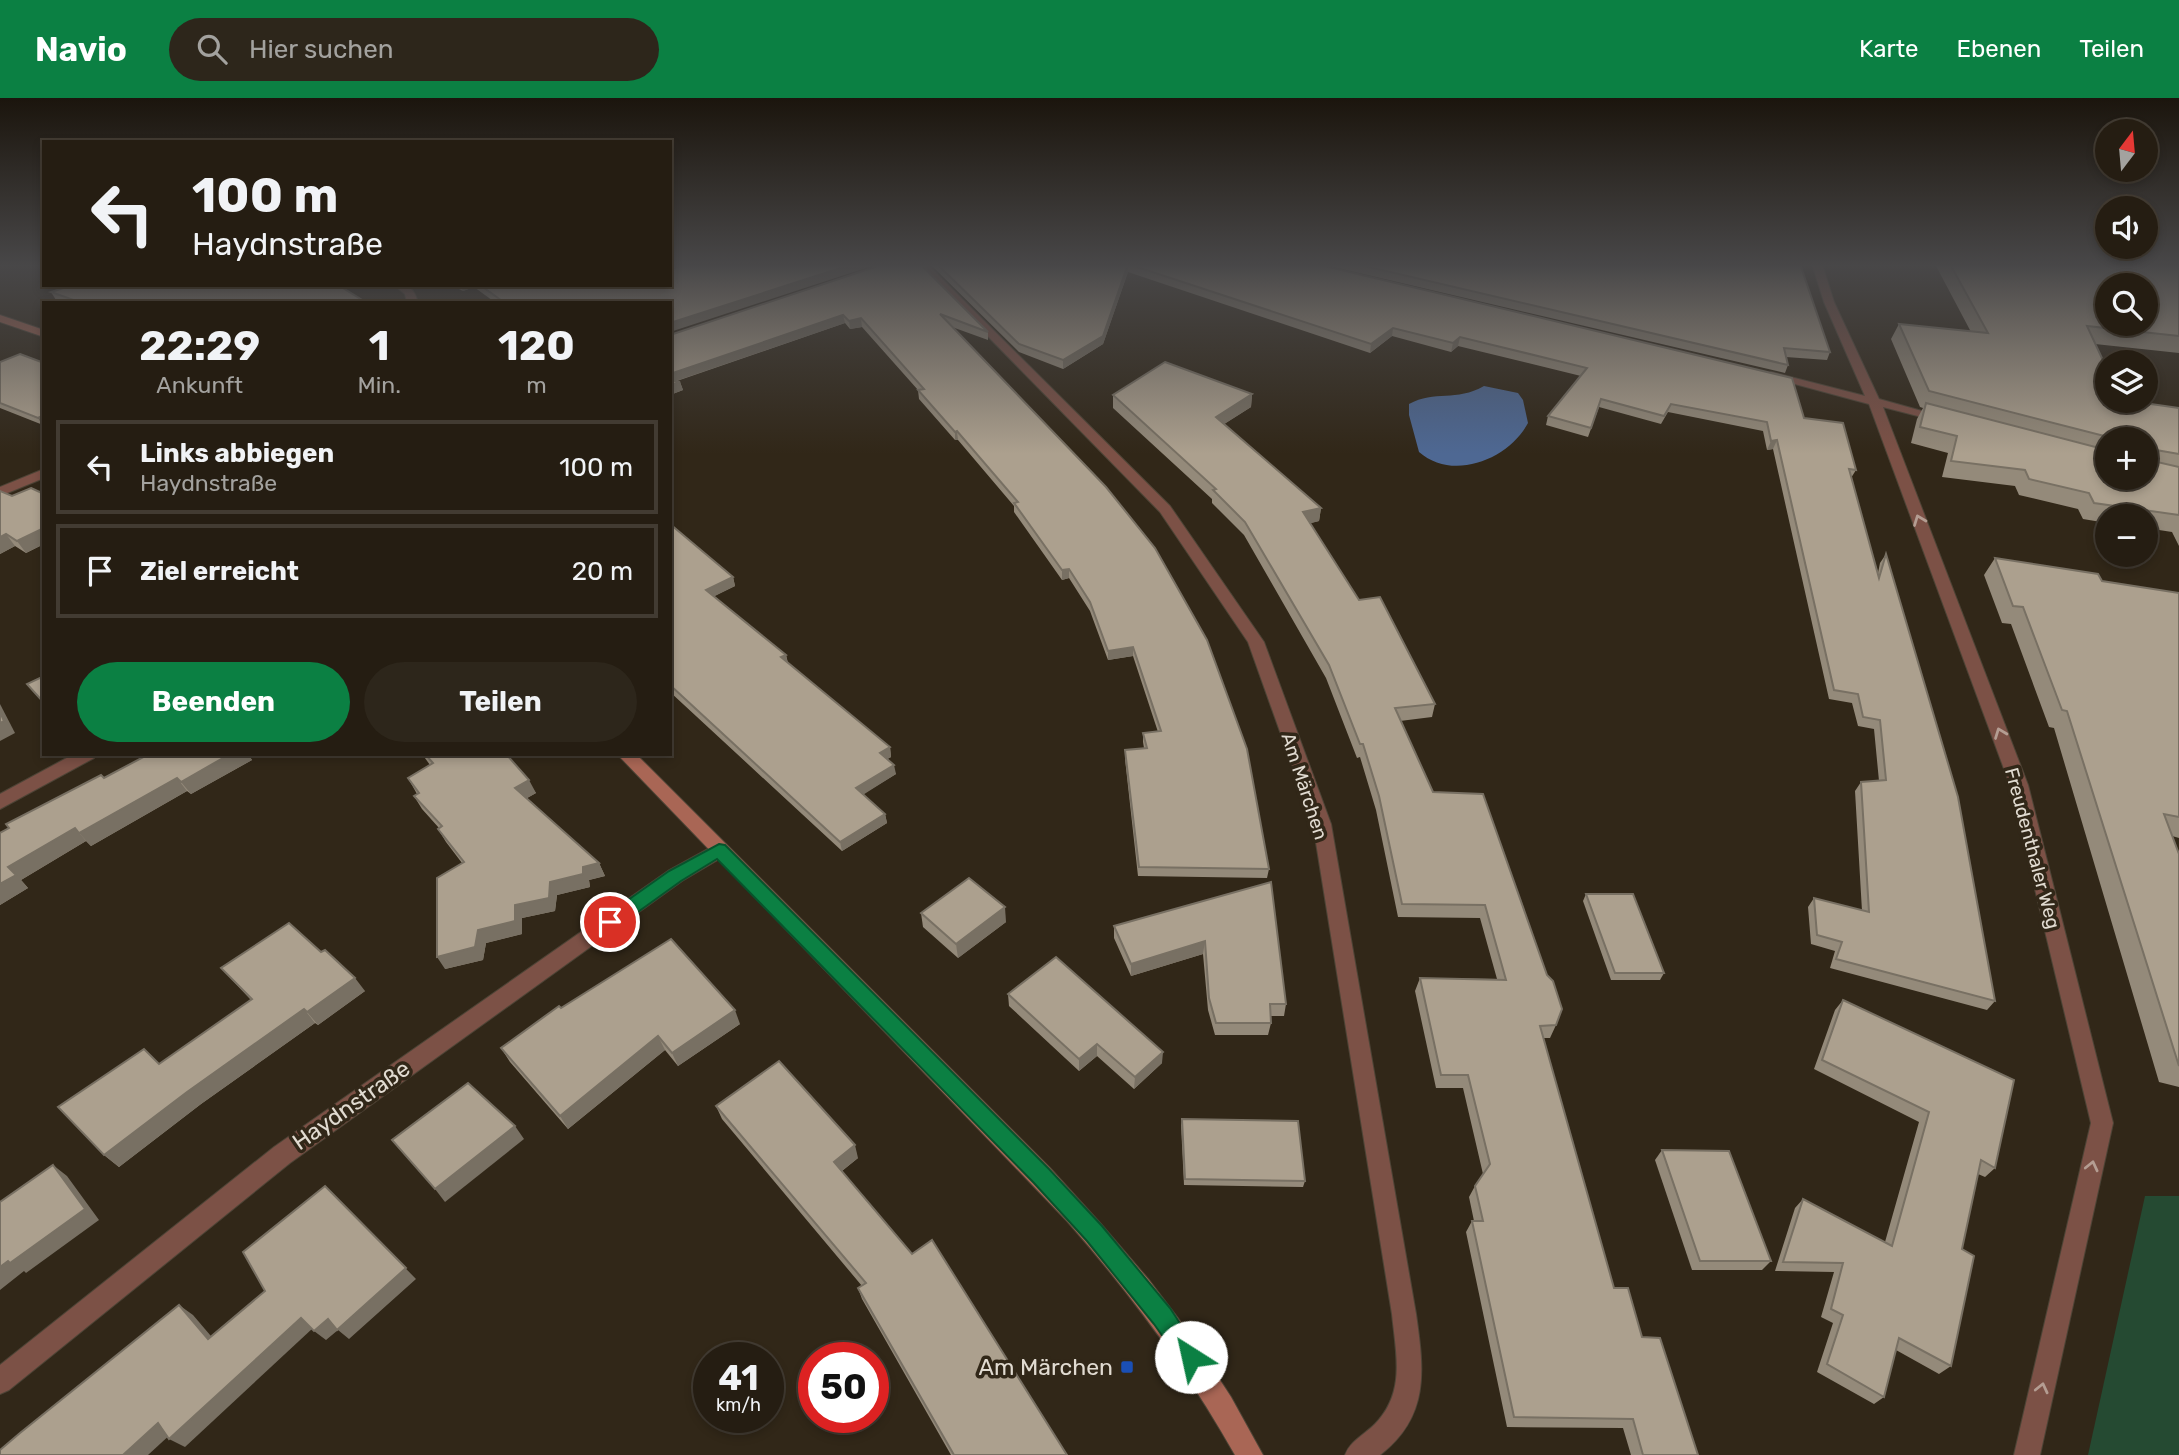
<!DOCTYPE html>
<html lang="de">
<meta charset="utf-8">
<style>
:root{--surface:#251d12;--page:#2d261b;--text:#f1f3f6;--muted:#a3a29f;--line:#423b32;--accent:#0b8043}
body{margin:0;font-family:Rubik,sans-serif;background:var(--page);color:var(--text);height:100vh;display:flex;flex-direction:column;font-size:26px;white-space:nowrap}
*{box-sizing:border-box;margin:0}
p{font-size:23px;color:var(--muted)}
.icon{flex:none;width:38px;height:38px;fill:none;stroke:currentColor;stroke-width:2;stroke-linecap:round;stroke-linejoin:round}
.map{position:relative;flex:1;overflow:hidden}
.side{position:absolute;left:42px;top:203px;width:630px;height:455px;display:flex;flex-direction:column;background:var(--surface);border-radius:0px;box-shadow:0 4px 10px #0003,0 0 0 2px var(--line)}
.side>*{flex:none}
.guide{position:absolute;left:42px;top:42px;width:630px;height:147px;border-radius:0px;box-shadow:0 4px 10px #0003,0 0 0 2px var(--line);background:#251d12;color:var(--text);overflow:hidden}
.needle{width:46px;rotate:16deg}
.controls{position:absolute;left:2095px;top:21px;display:grid;gap:14px}
.controls a{display:grid;place-items:center;width:63px;height:63px;border-radius:50%;background:var(--surface);box-shadow:0 4px 10px #0003,0 0 0 2px var(--line);font-size:35px}
.speed{position:absolute;left:693px;top:1244px;display:flex;gap:14px;font-size:35px;font-weight:700;text-align:center}
.speed>*{display:grid;place-content:center;width:91px;height:91px;border-radius:50%;background:var(--surface);box-shadow:0 4px 10px #0003,0 0 0 2px var(--line);line-height:1}
.speed small{font-size:18px;font-weight:400}
.speed .limit{border:10px solid #d22;background:#fff;color:#111}
.pin{position:absolute;display:grid;place-items:center;width:60px;height:60px;color:#fff;margin:-30px;border:4px solid #fff;border-radius:50%;box-shadow:0 2px 7px #0007}
.me{position:absolute;width:77px;margin:-38px;rotate:325deg;stroke-linejoin:round;filter:drop-shadow(0 0 5px #0008)}
.turn{display:flex;align-items:center;gap:24px;height:147px;padding:0 35px;font-size:32px}
.turn .icon{width:91px;height:91px;stroke-width:2.5}
.turn b{display:block;font-size:49px;line-height:60px}
.eta{display:flex;justify-content:space-evenly;align-items:center;height:119px;text-align:center}
.eta b{font-size:42px;font-weight:700;line-height:49px}
.primary-button{display:flex;gap:14px;margin-top:auto;padding:14px 35px}
.primary-button a{flex:1;height:80px;border-radius:42px;background:var(--accent);color:#fff;font-size:28px;font-weight:700;line-height:80px;text-align:center}
.primary-button a+a{background:var(--page);color:var(--text)}
ul{padding:0;list-style:none}
li{display:flex;align-items:center;gap:21px;height:94px;margin:0 14px 10px;padding:0 21px;border:4px solid var(--line);border-radius:0px}
li div{flex:1}
li b{display:block;font-size:26px}
li em{font-style:normal}
header{display:flex;align-items:center;gap:42px;box-sizing:border-box;height:98px;padding:0 35px;background:var(--accent);color:#fff}
header strong{font-size:33px}
nav{display:flex;gap:38px;margin-inline-start:auto;font-size:24px}
.search{width:490px;height:63px;background:var(--page);display:flex;align-items:center;gap:18px;box-sizing:border-box;padding:0 24px;border-radius:38px;color:var(--muted);font-size:26px}
.map>svg:first-child{display:block}
.green{fill:#254a32}
.water{fill:#4e6893}
.lines{fill:none;stroke-linecap:round;stroke-linejoin:round}
.minor-casing{stroke:#4d4436;stroke-width:2}
.secondary-casing{stroke:#4d4436;stroke-width:2}
.minor{fill:#7c5146;fill-rule:evenodd}
.secondary{fill:#a96655;fill-rule:evenodd}
.wall{fill:#948a7a;fill-rule:evenodd}
.shaded-wall{fill:#787063}
.building{fill:#aca08e;stroke:#787063;stroke-width:2;fill-rule:evenodd}
.oneway{stroke:#b49d92}
.route{fill:#0b8043;stroke:#07532c;stroke-width:2}
.transit-dot{fill:#1a4fb4;stroke:#312718;stroke-width:2.5}
.labels{text-anchor:middle;stroke-width:7;stroke-linejoin:round;paint-order:stroke}
.street-label{font-size:19px;fill:#e1dbd1;stroke:#312718}
.near-street-label{font-size:23px;fill:#e1dbd1;stroke:#312718}
.near-poi-label{font-size:23px;fill:#e1dbd1;stroke:#312718;text-anchor:end}
</style>
<header>
<strong>Navio</strong>
<div class="search"><svg class="icon" aria-label="search" viewBox="0 0 24 24"><circle cx="10" cy="10" r="6"/><path d="M15 15l6 6"/></svg>Hier suchen</div>
<nav><a>Karte</a><a>Ebenen</a><a>Teilen</a></nav>
</header>
<div class="map">
<svg width="2179" height="1357" viewBox="0 0 2179 1357">
<rect width="100%" height="100%" fill="#312718"/>
<polygon class="green" points="2145,1098 2179,1098 2179,1357 2088,1357"/>
<path class="water" d="M1484 288 1518 295 1523 302 1528 325C1509 361 1453 384 1419 354L1409 317V306C1435 292 1456 304 1484 288Z"/>
<g class="lines">
<defs>
<g id="minor">
<path d="M917 166H927L1170 408 1264 544 1331 726 1416 1216C1424 1272 1430 1318 1380 1357H1345C1350 1343 1364 1337 1375 1326 1406 1294 1396 1256 1392 1216L1313 726 1248 544 1160 414Z"/>
<polygon points="1812,166 1822,166 1834,204 1879,301 1947,320 1941,324 1883,309 2028,687 2113,1025 2040,1357 2014,1357 2091,1025 2010,687 1869,306 1765,278 1771,274 1865,298 1824,204"/>
<path d="M394 187C409 187 414 190 418 205H407L405 196Z"/>
<polygon points="44,371 44,380 0,398 0,389"/>
<polygon points="74,656 96,656 94,660 0,711 0,696"/>
<polygon points="719,745 726,747 728,752 726,757 682,783 290,1065 9,1292 0,1296 0,1267 274,1049 668,773"/>
</g>
<g id="secondary">
<polygon points="0,217 44,232 44,239 0,224"/>
<path d="M617 656H636L1050 1070 1100 1125 1149 1182 1190 1236 1231 1299 1263 1357H1235C1187 1272 1131 1196 1067 1123Z"/>
</g>
</defs>
<use href="#minor" class="minor-casing"/>
<use href="#secondary" class="secondary-casing"/>
<use href="#minor" class="minor"/>
<use href="#secondary" class="secondary"/>
</g>
<g class="wall">
<polygon points="884,166 988,234 988,242 952,229 1269,771 1267,780 1138,778 1125,661 1125,652 1144,650 1143,644 1143,635 1158,634 1133,558 1108,562 1090,513 1069,480 1062,482 1014,414 1014,408 958,342 955,342 919,301 918,292 862,229 850,231 845,225 677,283 680,284 683,292 670,297 670,237"/>
<polygon points="930,166 1316,166 1804,320 1856,372 1851,380 1878,475 1880,465 1886,456 1995,903 1987,912 1830,870 1835,853 1811,846 1808,809 1814,800 1862,813 1855,693 1861,684 1879,683 1874,631 1858,628 1852,605 1829,601 1773,351 1767,352 1763,333 1668,314 1661,326 1599,309 1588,339 1546,327 1548,318 1581,278 1458,248 1451,254 1392,238 1370,255 1128,174 1103,246 1063,271 1019,254"/>
<polygon points="1321,166 1800,166 1830,254 1827,262 1786,259 1788,267 1785,275"/>
<path d="M1935 166H2179V255L2095 246 2107 303 2179 310V448L2172 434 2146 430V418H2107V425L2083 421 2078 411 2019 397 2015 388 1942 379 1948 355 1911 345 1917 321 1923 310 1920 309 1891 241 1899 226 1971 234ZM2107 341H2146L2107 380Z"/>
<polygon points="451,187 670,187 670,205 496,205 474,189 463,193"/>
<polygon points="51,194 367,205 64,205 56,202"/>
<polygon points="0,264 43,327 0,310"/>
<polygon points="1252,296 1251,309 1224,326 1321,410 1319,423 1310,425 1359,502 1435,606 1432,619 1400,623 1433,694 1556,927 1550,940 1543,940 1614,1190 1642,1239 1698,1357 1631,1357 1623,1330 1507,1329 1466,1134 1472,1123 1474,1123 1469,1099 1475,1088 1483,1076 1463,990 1436,990 1415,893 1420,880 1497,881 1480,820 1398,819 1376,712 1360,659 1357,660 1326,580 1244,437 1212,405 1212,401 1113,310 1113,297"/>
<polygon points="0,393 12,398 44,396 44,446 26,455 15,448 0,456"/>
<polygon points="670,426 733,479 735,488 714,498 786,557 788,565 890,649 891,659 887,661 896,676 863,696 885,716 887,725 842,753 670,594"/>
<polygon points="1995,460 2102,483 2179,495 2179,740 2172,738 2179,756 2179,989 2159,984 2054,630 2049,629 2011,526 2002,525 1984,477"/>
<polygon points="149,656 248,656 252,662 191,696 187,693 91,748 86,743 21,782 28,790 0,807 0,735"/>
<polygon points="422,656 506,656 536,695 527,700 599,765 605,778 589,782 590,789 557,797 555,813 522,820 522,836 486,845 483,862 445,871 462,765 446,744 438,731 439,730 422,711 414,698 417,696 408,680 430,667"/>
<polygon points="1271,784 1286,906 1284,918 1270,918 1271,925 1268,937 1215,937 1208,912 1203,856 1131,878 1114,840 1114,828"/>
<polygon points="1586,796 1664,875 1660,882 1611,882 1583,803"/>
<polygon points="921,815 1006,824 958,860 923,829"/>
<polygon points="221,870 365,893 318,927 315,925 201,1006 119,1069 104,1057 159,966 251,902"/>
<polygon points="1008,896 1162,965 1134,991 1097,958 1079,973 1009,908"/>
<polygon points="1843,902 1995,1070 1985,1079 1978,1076 1962,1151 1951,1268 1939,1276 1896,1252 1884,1299 1874,1306 1817,1274 1833,1225 1821,1219 1834,1174 1775,1173 1795,1110 1803,1101 1885,1144 1919,1024 1814,971 1835,912"/>
<polygon points="561,910 740,926 678,968 665,952 568,1031 510,964 501,950"/>
<polygon points="716,1008 858,1060 842,1073 1067,1357 951,1357 862,1201 858,1190 862,1188 722,1021"/>
<polygon points="1182,1021 1305,1083 1303,1089 1184,1087 1181,1027"/>
<polygon points="1662,1052 1771,1163 1762,1172 1692,1172 1655,1062"/>
</g>
<g class="shaded-wall">
<polygon points="853,166 878,166 670,234 670,225"/>
<polygon points="1128,166 1128,174 1103,246 1063,271 1063,262"/>
<polygon points="460,187 474,187 474,189 463,193"/>
<polygon points="843,217 845,225 670,285 670,276"/>
<polygon points="861,220 862,229 850,231 849,223"/>
<polygon points="1393,230 1392,238 1370,255 1371,246"/>
<polygon points="1460,239 1458,248 1451,254 1453,245"/>
<polygon points="680,284 683,292 670,297 670,287"/>
<polygon points="1252,296 1251,309 1215,332 1216,319"/>
<polygon points="44,317 44,326 43,327 38,320"/>
<polygon points="957,333 958,342 955,342 955,334"/>
<polygon points="1777,342 1773,351 1767,352 1771,343"/>
<polygon points="1321,410 1319,423 1301,428 1303,414"/>
<polygon points="44,430 44,446 26,455 17,443"/>
<polygon points="6,436 15,448 0,456 0,439"/>
<polygon points="1069,471 1069,480 1062,482 1062,472"/>
<polygon points="733,479 735,488 709,501 706,492"/>
<polygon points="1133,549 1133,558 1108,562 1108,553"/>
<polygon points="786,557 788,566 781,559"/>
<polygon points="0,606 15,635 0,643"/>
<polygon points="890,649 891,659 881,665 880,655"/>
<polygon points="230,656 248,656 252,662 191,696 181,684"/>
<polygon points="894,667 896,676 858,700 856,690"/>
<polygon points="177,680 187,693 91,748 79,735"/>
<polygon points="529,682 536,695 522,703 515,690"/>
<polygon points="885,716 887,725 842,753 840,744"/>
<polygon points="75,730 86,743 21,782 28,790 0,807 0,786 8,769"/>
<polygon points="599,765 605,778 589,782 590,789 557,797 555,813 522,820 522,836 486,845 483,862 445,871 437,859 550,784 583,769"/>
<polygon points="1005,809 1006,824 958,860 956,846"/>
<polygon points="1205,843 1203,856 1131,878 1131,866"/>
<polygon points="355,880 365,893 318,927 307,914"/>
<polygon points="304,911 315,925 201,1006 119,1069 104,1057 187,994"/>
<polygon points="735,912 740,926 678,968 672,955"/>
<polygon points="658,938 665,952 568,1031 560,1018"/>
<polygon points="1097,946 1097,958 1079,973 1079,961"/>
<polygon points="1163,954 1162,965 1134,991 1135,979"/>
<polygon points="515,1028 524,1041 445,1104 435,1091"/>
<polygon points="855,1047 858,1060 838,1076 834,1064"/>
<polygon points="53,1067 67,1078 99,1122 26,1175 24,1173 0,1192 0,1169"/>
<polygon points="325,1088 416,1181 349,1241 338,1232 326,1242 314,1233"/>
<polygon points="179,1207 193,1217 222,1251 208,1241"/>
<polygon points="301,1220 313,1230 185,1349 169,1341"/>
<polygon points="158,1325 173,1334 148,1357 123,1357"/>
</g>
<g class="building">
<polygon points="689,166 853,166 670,225 670,205 505,205 480,187 670,187 670,171"/>
<polygon points="884,166 920,166 988,234 940,216 1106,389 1155,450 1207,542 1247,651 1269,771 1139,769 1125,652 1147,650 1143,635 1161,633 1133,549 1108,553 1090,504 1069,471 1062,472 1014,405 1018,404 957,333 955,334 918,292 924,291 861,220 849,223 843,217 670,276 670,237"/>
<polygon points="937,166 1316,166 1792,280 1804,320 1843,325 1856,372 1849,371 1879,480 1886,456 1958,699 1995,903 1836,861 1842,844 1817,837 1814,800 1869,814 1861,684 1886,682 1880,622 1863,619 1858,596 1834,592 1777,342 1771,343 1767,324 1671,306 1664,318 1601,301 1591,330 1548,318 1587,270 1460,239 1453,245 1393,230 1371,246 1128,166 1103,238 1063,262 1019,246"/>
<polygon points="1356,166 1800,166 1830,254 1784,250 1788,267"/>
<path d="M1950 166H2179V238L2087 228 2107 271V303H2130L2179 310V356L2156 352 2157 364 2179 369V417L2094 405 2089 395 2029 381 2025 372 1951 363 1957 338 1920 329 1926 305 2107 352V380H2146V341H2116L1929 293 1899 226 1988 235ZM2107 187H2146V226H2107Z"/>
<polygon points="73,187 338,187 367,205 82,205 51,194"/>
<polygon points="20,256 44,265 44,317 38,320 0,305 0,264"/>
<polygon points="1165,264 1252,296 1216,319 1321,410 1303,414 1359,502 1380,499 1435,606 1395,610 1433,694 1483,696 1547,877 1553,883 1562,911 1556,927 1540,928 1614,1190 1628,1190 1642,1239 1660,1240 1698,1357 1643,1357 1633,1321 1514,1319 1472,1123 1483,1123 1475,1088 1490,1066 1468,977 1441,977 1420,880 1506,882 1485,807 1402,806 1379,698 1363,646 1360,646 1329,567 1245,424 1213,392 1216,391 1113,297"/>
<polygon points="670,282 680,284 670,287"/>
<polygon points="31,390 44,396 44,430 17,443 6,436 0,439 0,393 12,398"/>
<polygon points="670,426 733,479 706,492 786,557 781,559 890,649 880,655 894,667 856,690 885,716 840,744 670,587"/>
<polygon points="1995,460 2098,476 2102,483 2179,495 2179,719 2164,716 2179,756 2179,968 2067,613 2062,612 2023,509 2013,508"/>
<polygon points="44,578 44,605 27,586"/>
<polygon points="0,614 4,623 0,625"/>
<polygon points="149,656 230,656 181,684 177,680 79,735 75,730 8,769 16,777 0,786 0,735 9,730 6,726 101,677 104,680"/>
<polygon points="425,656 506,656 529,682 515,690 599,765 583,769 583,776 550,784 549,800 515,807 515,823 478,832 475,849 437,859 437,780 464,764 438,731 442,728 414,698 419,695 408,680 433,665"/>
<polygon points="969,780 1005,809 956,846 921,815"/>
<polygon points="1271,784 1286,906 1270,906 1271,925 1216,925 1209,900 1205,843 1131,866 1114,828"/>
<polygon points="1586,796 1633,796 1664,875 1615,875"/>
<polygon points="289,825 321,854 325,852 355,880 307,914 304,911 187,994 104,1057 58,1009 144,951 159,966 252,901 221,870"/>
<polygon points="671,841 735,912 672,955 658,938 560,1018 501,950 559,908 561,910"/>
<polygon points="1056,859 1163,954 1135,979 1097,946 1079,961 1008,896"/>
<polygon points="1843,902 2014,982 1995,1070 1981,1062 1962,1151 1974,1158 1951,1268 1899,1240 1884,1299 1827,1266 1843,1217 1831,1211 1843,1165 1783,1164 1803,1101 1892,1148 1929,1014 1822,962"/>
<polygon points="779,963 855,1047 834,1064 912,1156 932,1142 1067,1357 954,1357 858,1190 866,1185 716,1008"/>
<polygon points="468,985 515,1028 435,1091 392,1042"/>
<polygon points="1182,1021 1298,1023 1305,1083 1185,1081"/>
<polygon points="1662,1052 1729,1053 1771,1163 1700,1163"/>
<polygon points="53,1067 85,1111 10,1165 8,1163 0,1169 0,1104"/>
<polygon points="325,1088 406,1170 337,1232 328,1221 314,1233 301,1220 169,1341 158,1325 123,1357 0,1357 0,1352 20,1335 179,1207 208,1241 265,1193 243,1154"/>
</g>
<defs><path id="oneway-chevron" d="M-2-3.5L2.5 0L-2 3.5" fill="none" stroke-width="1.6" stroke-linecap="round" stroke-linejoin="round" transform="scale(1.75)"/></defs>
<g class="oneway">
<use href="#oneway-chevron" transform="translate(1919 422) rotate(-111)"/>
<use href="#oneway-chevron" transform="translate(2000 635) rotate(-111)"/>
<use href="#oneway-chevron" transform="translate(2092 1068) rotate(-77)"/>
<use href="#oneway-chevron" transform="translate(2042 1290) rotate(-77)"/>
</g>
<linearGradient id="sky" x2="0" y2="1"><stop stop-color="#1b150d"/><stop offset="0.47" stop-color="#484748"/><stop offset="1" stop-color="#484748" stop-opacity="0"/></linearGradient>
<rect width="2179" height="356" fill="url(#sky)"/>
<polygon class="route" points="719,746 725,747 1049,1071 1102,1128 1170,1210 1202,1259 1199,1267 1191,1270 1183,1267 1154,1226 1087,1143 1034,1085 717,761 681,783 617,829 604,829 601,824 604,819 669,773"/>
<rect class="transit-dot" x="1120" y="1262" width="14" height="14" rx="3.5"/>
<g class="labels">
<g class="street-label">
<text transform="translate(1305 688) rotate(72)" y="7">Am Märchen</text>
<text transform="translate(2033 750) rotate(75)" y="7">Freudenthaler Weg</text>
</g>
<g class="near-street-label">
<text transform="translate(351 1007) rotate(-35)" y="8">Haydnstraße</text>
</g>
<g class="near-poi-label">
<text x="1113" y="1277">Am Märchen</text>
</g>
</g>
</svg>
<div class="controls">
<a><svg class="needle" viewBox="-14 -14 28 28"><path d="M0-13l5 13h-10z" fill="#e53935"/><path d="M0 13l5-13h-10z" fill="#a3a29f"/></svg></a>
<a><svg class="icon" aria-label="sound" viewBox="0 0 24 24"><path d="M4 9h4l5-4v14l-5-4H4zM17 9q2 3 0 6"/></svg></a>
<a><svg class="icon" aria-label="search" viewBox="0 0 24 24"><circle cx="10" cy="10" r="6"/><path d="M15 15l6 6"/></svg></a>
<a><svg class="icon" aria-label="layers" viewBox="0 0 24 24"><path d="M12 4l9 5-9 5-9-5zM3 14l9 5 9-5"/></svg></a>
<a>+</a>
<a>−</a>
</div>
<div class="speed"><div>41<small>km/h</small></div><div class="limit">50</div></div>
<div class="pin" style="left:610px;top:824px;background:#d93025"><svg class="icon" aria-label="arrive" viewBox="0 0 24 24"><path d="M6 21V4h12l-3 4 3 4H6"/></svg></div>
<svg class="me" style="left:1191px;top:1259px" viewBox="-20 -20 40 40"><circle r="19" fill="#fff"/><path d="M0-13L10 11 0 6-10 11z" fill="#0b8043"/></svg>
<div class="guide">
<div class="turn"><svg class="icon" aria-label="left" viewBox="0 0 24 24"><path d="M17 20v-9H6M10 6l-5 5 5 5"/></svg><div><b>100 m</b>Haydnstraße</div></div>
</div>
<section class="side">
<div class="eta">
<div><b>22:29</b><p>Ankunft</p></div>
<div><b>1</b><p>Min.</p></div>
<div><b>120</b><p>m</p></div>
</div>
<ul>
<li><svg class="icon" aria-label="left" viewBox="0 0 24 24"><path d="M17 20v-9H6M10 6l-5 5 5 5"/></svg><div><b>Links abbiegen</b><p>Haydnstraße</p></div><em>100 m</em></li>
<li><svg class="icon" aria-label="arrive" viewBox="0 0 24 24"><path d="M6 21V4h12l-3 4 3 4H6"/></svg><div><b>Ziel erreicht</b></div><em>20 m</em></li>
</ul>
<div class="primary-button"><a>Beenden</a><a>Teilen</a></div>
</section>
</div>
